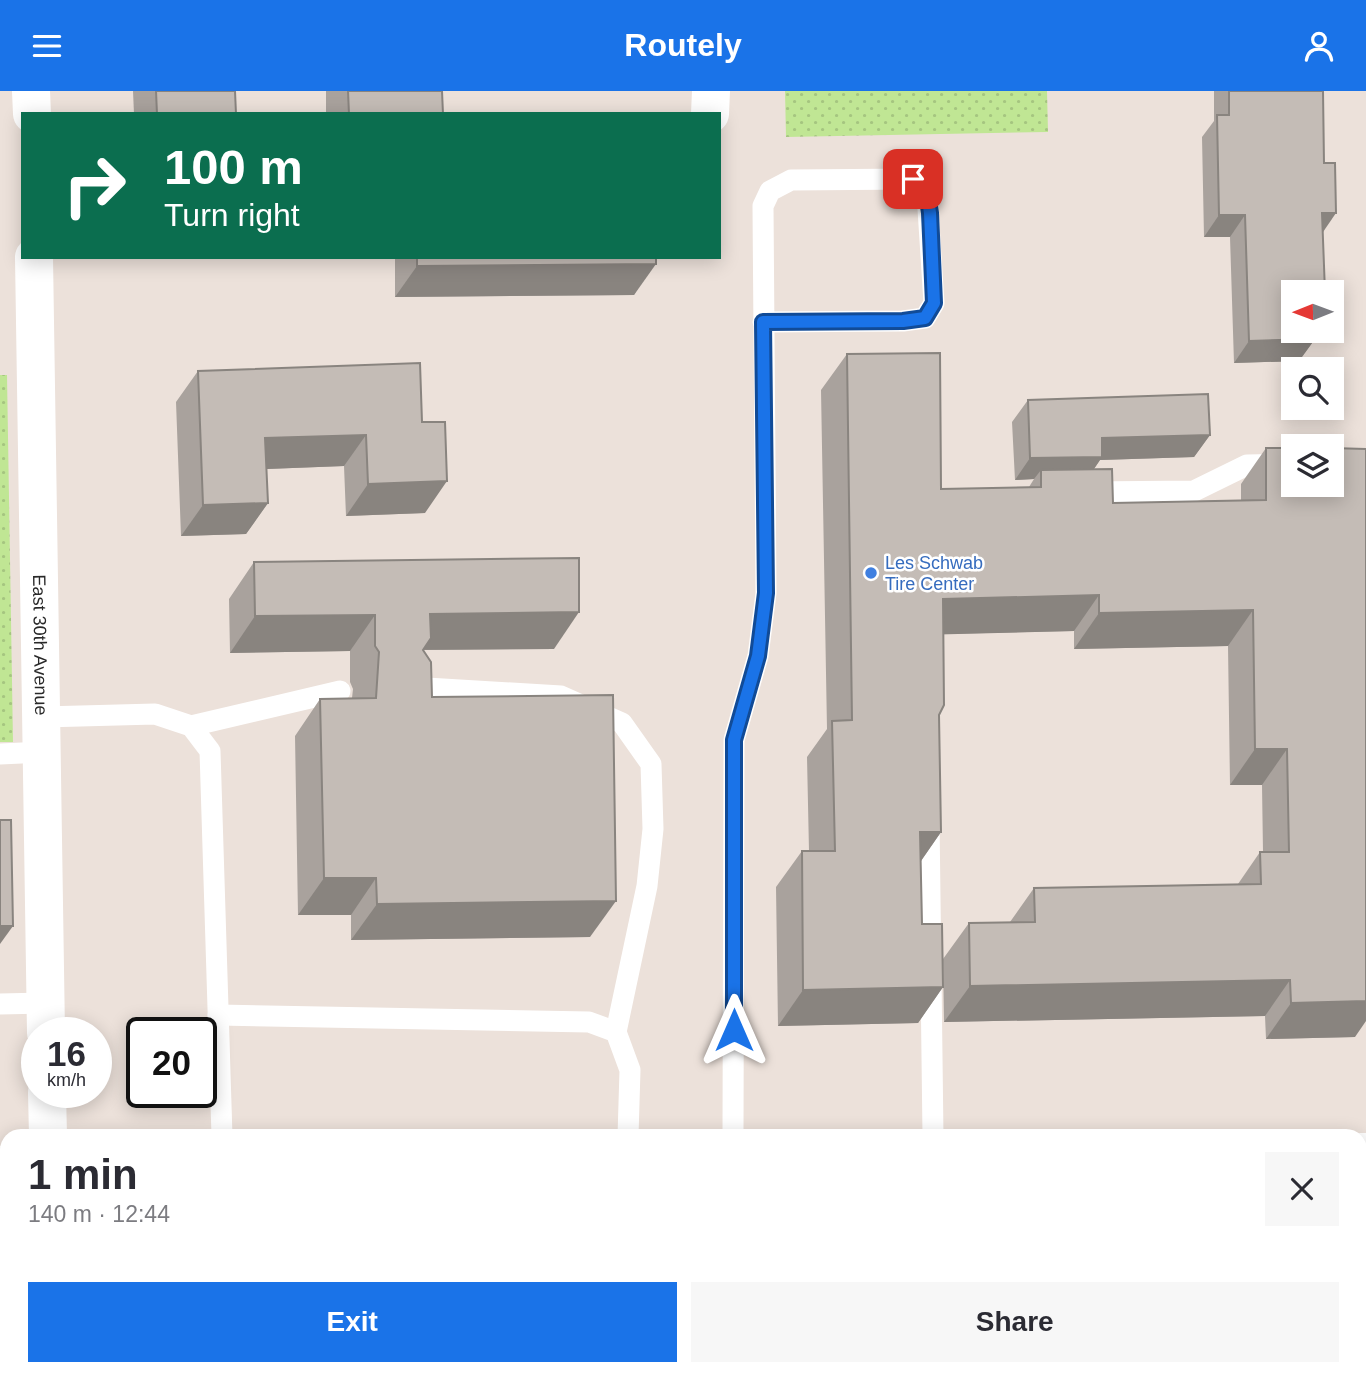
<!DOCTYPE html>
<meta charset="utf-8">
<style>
:root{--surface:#fff;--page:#f7f7f7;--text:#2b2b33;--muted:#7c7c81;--accent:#1a73e8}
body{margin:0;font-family:Helvetica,sans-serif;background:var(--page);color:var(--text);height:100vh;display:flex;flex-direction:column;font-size:26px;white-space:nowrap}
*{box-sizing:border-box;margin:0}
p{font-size:23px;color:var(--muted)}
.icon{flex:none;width:38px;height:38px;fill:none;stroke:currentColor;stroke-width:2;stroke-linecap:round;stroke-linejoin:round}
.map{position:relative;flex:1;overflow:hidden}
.sheet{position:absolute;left:0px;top:1038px;width:1367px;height:247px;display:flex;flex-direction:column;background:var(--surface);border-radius:21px 21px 0 0;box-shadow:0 4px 18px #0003}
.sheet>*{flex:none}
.guide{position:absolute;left:21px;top:21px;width:700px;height:147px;border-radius:0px;box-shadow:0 4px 18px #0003;background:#0b6e4f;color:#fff;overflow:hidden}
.needle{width:46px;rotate:269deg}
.controls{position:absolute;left:1281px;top:189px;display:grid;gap:14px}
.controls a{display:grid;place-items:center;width:63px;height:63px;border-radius:0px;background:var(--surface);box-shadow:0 4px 18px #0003;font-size:35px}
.speed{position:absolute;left:21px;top:926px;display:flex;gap:14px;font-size:35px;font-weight:700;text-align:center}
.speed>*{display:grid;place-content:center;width:91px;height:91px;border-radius:50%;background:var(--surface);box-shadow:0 4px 18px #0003;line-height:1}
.speed small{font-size:18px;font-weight:400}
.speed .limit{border:4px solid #111;border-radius:10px;background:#fff;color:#111}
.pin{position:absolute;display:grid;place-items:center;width:60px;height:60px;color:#fff;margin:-30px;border-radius:14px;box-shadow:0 4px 10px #0006}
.me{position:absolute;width:77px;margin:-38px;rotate:0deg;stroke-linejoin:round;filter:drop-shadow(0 0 5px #0008)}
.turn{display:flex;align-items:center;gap:24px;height:147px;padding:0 28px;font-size:32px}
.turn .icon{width:91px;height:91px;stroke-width:2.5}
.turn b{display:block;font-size:49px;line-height:60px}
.round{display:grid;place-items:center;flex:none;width:74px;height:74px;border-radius:0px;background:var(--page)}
.summary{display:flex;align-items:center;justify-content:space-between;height:119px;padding:0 28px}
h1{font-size:42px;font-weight:600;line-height:52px}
.action{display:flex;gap:14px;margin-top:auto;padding:14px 28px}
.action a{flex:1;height:80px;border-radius:0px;background:var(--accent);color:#fff;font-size:28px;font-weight:600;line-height:80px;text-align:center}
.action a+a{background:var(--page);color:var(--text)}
header{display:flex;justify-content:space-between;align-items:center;height:91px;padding:0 28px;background:var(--accent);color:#fff;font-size:32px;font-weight:600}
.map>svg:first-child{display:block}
.grass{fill:url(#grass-dots)}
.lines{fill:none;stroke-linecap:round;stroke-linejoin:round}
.service{stroke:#fff;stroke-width:21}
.minor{stroke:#fff;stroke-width:38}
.secondary{stroke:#fff;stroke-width:38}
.wall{fill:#a9a29d}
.shaded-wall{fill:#89847f}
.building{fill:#c4bcb6;stroke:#89847f;stroke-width:2}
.route-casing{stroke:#114b97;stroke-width:18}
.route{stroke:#1a73e8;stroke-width:12}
.shop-dot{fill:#3f7fe0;stroke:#fff;stroke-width:2.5}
.labels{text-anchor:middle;stroke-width:5;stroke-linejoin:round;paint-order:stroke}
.shop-label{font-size:18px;fill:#366cbe;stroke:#fff;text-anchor:start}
.street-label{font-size:18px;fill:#292929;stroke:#fff}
</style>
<header><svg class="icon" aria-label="menu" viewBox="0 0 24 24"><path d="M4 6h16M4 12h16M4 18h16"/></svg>Routely<svg class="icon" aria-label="person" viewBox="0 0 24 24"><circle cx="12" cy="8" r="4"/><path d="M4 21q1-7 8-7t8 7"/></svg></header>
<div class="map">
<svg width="1366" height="1284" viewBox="0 0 1366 1284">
<defs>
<pattern id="grass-dots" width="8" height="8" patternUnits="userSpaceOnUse" patternTransform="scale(1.75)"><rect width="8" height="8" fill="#c0e694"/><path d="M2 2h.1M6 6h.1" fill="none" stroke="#a5c580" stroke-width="1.8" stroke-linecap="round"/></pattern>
</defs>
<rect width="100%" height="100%" fill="#ece1da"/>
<g class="grass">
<polygon points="785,0 1047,0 1048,41 786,46"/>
<polygon points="0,284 7,284 13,651 0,651"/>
</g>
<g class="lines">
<g class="service">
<polyline points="1087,401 1194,400 1247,374 1293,373"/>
<polyline points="410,596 561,605 622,632 651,673 653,738 647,795 616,941"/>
<polyline points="43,626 155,623 191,635 210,660 222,1045"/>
<polyline points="191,635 340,600"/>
<polyline points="0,663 43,661"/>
<polyline points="929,728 933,1045"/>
<polyline points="0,913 45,912"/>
<polyline points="218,924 589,931 616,941 630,979 628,1045"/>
<polyline points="733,1045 734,649 758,565 766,502 763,115 770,100 791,89 913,88 927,102 934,212 925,227 903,230 763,231"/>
<polyline points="62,1278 62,1284"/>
<polyline points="361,1278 361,1284"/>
<polyline points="954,1278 954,1284"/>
</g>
<g class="minor">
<polyline points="31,0 32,23"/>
<polyline points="710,23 711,0"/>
<path id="s1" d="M34 166 46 942"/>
<polyline points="47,1001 48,1045"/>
<polyline points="658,1278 658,1284"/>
</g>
<g class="secondary">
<polyline points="1360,1061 1366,1061"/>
<polyline points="0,1074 7,1074"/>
</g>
</g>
<g class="wall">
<polygon points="133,0 235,0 236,23 134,23"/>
<polygon points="326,0 442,0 443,23 326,23"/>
<polygon points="1214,0 1323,0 1323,141 1293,201 1315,248 1299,270 1234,272 1230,146 1204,146 1202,46 1214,30"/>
<polygon points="395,166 656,166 634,204 395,206"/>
<polygon points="847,263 941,398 1029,396 1034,388 1015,389 1012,331 1028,309 1210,344 1194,366 1100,369 1094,378 1113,412 1241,409 1241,393 1266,357 1355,946 1266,948 1265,925 944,931 943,868 969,832 1010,831 1034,797 1238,793 1260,761 1263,761 1262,694 1230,694 1228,555 1074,558 1074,540 943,543 939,624 941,741 921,770 922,833 943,896 918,932 778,935 776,796 802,760 809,760 807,666 827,638 821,299"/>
<polygon points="420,272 425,422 346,425 344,375 266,378 268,412 246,443 181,445 176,311 198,280"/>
<polygon points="254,471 554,558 423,559 432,606 590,846 351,849 351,824 298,824 295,645 320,608 352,607 353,598 350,591 350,560 230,562 229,508"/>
<rect x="125" y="1278" width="136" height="6"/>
<polygon points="430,1278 573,1278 572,1284 430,1284"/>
<rect x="749" y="1278" width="200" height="6"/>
<rect x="1189" y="1278" width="117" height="6"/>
</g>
<g class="shaded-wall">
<polygon points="1322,122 1336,122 1321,144"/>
<polygon points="1219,124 1245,124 1230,146 1204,146"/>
<polygon points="656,173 634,204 395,206 417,175"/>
<polygon points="1315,248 1299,270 1234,272 1249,250"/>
<polygon points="366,344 344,375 243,379 265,347"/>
<polygon points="1210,344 1194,366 1100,369 1087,388 1041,379 1034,388 1015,389 1030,367 1102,347"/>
<polygon points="447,390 425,422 346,425 368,393"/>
<polygon points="268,412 246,443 181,445 203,414"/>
<polygon points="1099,504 1074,540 918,544 943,508"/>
<polygon points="1253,519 1228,555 1074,558 1099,522"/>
<polygon points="579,521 554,558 405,559 430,523"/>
<polygon points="375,524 350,560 230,562 255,525"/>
<polygon points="1255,658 1287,658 1262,694 1230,694"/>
<polygon points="920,741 941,741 916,777"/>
<polygon points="324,787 376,787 351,824 298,824"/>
<polygon points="616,810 590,846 351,849 377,813"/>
<polygon points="0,835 13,835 0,853"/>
<polygon points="1290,889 1265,925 944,931 970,895"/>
<polygon points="943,896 918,932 778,935 803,899"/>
<polygon points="1366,910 1366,930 1355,946 1266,948 1291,912"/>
</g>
<g class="building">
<polygon points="156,0 235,0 236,23 157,23"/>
<polygon points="348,0 442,0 443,23 349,23"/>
<polygon points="1229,0 1323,0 1324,72 1335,72 1336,122 1322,122 1325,201 1293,201 1293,240 1314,240 1315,248 1249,250 1245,124 1219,124 1217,24 1229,24"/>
<polygon points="417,166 656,166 656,173 417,175"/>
<polygon points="940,262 941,398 1041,396 1041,379 1112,378 1113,412 1266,409 1266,357 1293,357 1293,394 1332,394 1332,357 1366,358 1366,910 1291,912 1290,889 970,895 969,832 1035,831 1034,797 1261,793 1260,761 1289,761 1287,658 1255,658 1253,519 1099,522 1099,504 943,508 944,614 939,624 941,741 920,741 922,833 942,833 943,896 803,899 802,760 835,760 832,630 852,629 847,263"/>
<polygon points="420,272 422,331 445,331 447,390 368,393 366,344 265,347 268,412 203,414 198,280"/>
<polygon points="1208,303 1210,344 1102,347 1102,366 1030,367 1028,309"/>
<polygon points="579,467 579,521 430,523 431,547 423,559 431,571 432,606 613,604 616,810 377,813 376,787 324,787 320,608 376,607 379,561 375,555 375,524 255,525 254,471"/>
<polygon points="0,729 11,729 13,835 0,835"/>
<rect x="153" y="1278" width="108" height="6"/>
<polygon points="458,1278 573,1278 573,1283 560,1284 458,1284"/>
<rect x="776" y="1278" width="173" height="6"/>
<rect x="1217" y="1278" width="89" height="6"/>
</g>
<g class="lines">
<defs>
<polyline id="route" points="734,939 734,649 758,565 766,502 763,231 903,230 925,227 934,212 930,122 927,102 913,88"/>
</defs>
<use href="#route" class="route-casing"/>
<use href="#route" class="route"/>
</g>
<circle class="shop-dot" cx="871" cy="482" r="7"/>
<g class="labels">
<g class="shop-label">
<text x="885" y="478">Les Schwab<tspan x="885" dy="21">Tire Center</tspan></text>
</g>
<g class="street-label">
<text dy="6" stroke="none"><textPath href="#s1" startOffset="388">East 30th Avenue</textPath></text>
</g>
</g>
</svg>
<div class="controls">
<a><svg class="needle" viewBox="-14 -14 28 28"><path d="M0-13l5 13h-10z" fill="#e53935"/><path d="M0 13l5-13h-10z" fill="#7c7c81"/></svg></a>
<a><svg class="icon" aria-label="search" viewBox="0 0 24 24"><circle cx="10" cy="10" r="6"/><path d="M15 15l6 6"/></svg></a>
<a><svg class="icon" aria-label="layers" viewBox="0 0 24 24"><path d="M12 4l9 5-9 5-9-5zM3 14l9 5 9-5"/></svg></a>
</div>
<div class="speed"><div>16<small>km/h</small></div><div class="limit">20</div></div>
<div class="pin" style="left:913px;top:88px;background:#d93025"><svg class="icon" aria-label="arrive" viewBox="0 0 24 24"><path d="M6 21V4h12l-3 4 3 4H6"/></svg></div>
<svg class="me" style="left:734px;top:939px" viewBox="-20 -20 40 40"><path d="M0-17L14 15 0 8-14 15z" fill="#1a73e8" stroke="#fff" stroke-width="4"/></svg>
<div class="guide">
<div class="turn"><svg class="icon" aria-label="right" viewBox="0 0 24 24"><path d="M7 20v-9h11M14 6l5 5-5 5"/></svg><div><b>100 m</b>Turn right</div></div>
</div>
<section class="sheet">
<div class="summary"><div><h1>1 min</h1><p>140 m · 12:44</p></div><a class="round"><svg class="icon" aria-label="close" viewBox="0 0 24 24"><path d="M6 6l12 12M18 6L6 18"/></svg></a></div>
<div class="action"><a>Exit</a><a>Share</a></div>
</section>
</div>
